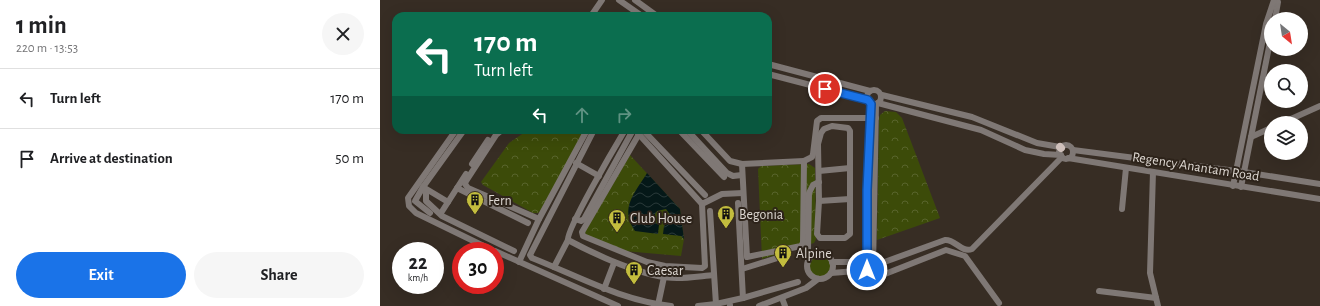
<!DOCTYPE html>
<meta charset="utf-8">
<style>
:root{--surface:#fff;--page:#f6f6f6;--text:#202124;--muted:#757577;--line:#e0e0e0;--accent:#1a73e8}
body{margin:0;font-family:"Alegreya Sans",sans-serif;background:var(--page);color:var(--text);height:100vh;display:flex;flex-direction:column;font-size:15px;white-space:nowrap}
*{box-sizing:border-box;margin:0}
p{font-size:13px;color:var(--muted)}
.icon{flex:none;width:22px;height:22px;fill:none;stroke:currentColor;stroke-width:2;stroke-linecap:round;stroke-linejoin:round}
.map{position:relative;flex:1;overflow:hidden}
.panel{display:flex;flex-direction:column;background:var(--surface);width:380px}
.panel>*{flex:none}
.top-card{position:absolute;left:12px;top:12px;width:380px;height:122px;border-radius:12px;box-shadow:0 4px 16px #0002;background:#0b6e4f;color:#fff;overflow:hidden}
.needle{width:26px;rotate:150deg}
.controls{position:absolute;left:884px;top:12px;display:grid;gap:8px}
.controls a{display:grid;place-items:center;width:44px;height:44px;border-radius:50%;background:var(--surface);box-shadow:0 4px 16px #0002;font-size:20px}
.speed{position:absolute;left:12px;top:242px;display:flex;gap:8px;font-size:20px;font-weight:700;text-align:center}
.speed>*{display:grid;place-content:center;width:52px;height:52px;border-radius:50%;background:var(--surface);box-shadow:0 4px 16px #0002;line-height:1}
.speed small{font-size:10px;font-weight:400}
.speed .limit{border:6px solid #d22;background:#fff;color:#111}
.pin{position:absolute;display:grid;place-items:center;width:34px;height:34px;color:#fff;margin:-17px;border:2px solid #fff;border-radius:50%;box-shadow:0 1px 4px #0007}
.me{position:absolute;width:44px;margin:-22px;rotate:0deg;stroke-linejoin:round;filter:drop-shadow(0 0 3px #0008)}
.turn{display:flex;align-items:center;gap:14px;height:84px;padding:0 16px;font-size:18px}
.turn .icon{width:52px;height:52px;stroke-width:2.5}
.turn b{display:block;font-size:28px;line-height:34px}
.lanes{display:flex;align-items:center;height:38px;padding:0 16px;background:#0003;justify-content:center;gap:20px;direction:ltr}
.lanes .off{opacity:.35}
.round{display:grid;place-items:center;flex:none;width:42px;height:42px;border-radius:21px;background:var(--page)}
.headline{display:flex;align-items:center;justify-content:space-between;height:68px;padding:0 16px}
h1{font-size:24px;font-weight:700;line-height:30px}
.action{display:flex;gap:8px;margin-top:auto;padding:8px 16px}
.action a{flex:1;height:46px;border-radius:24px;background:var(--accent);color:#fff;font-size:16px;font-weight:700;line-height:46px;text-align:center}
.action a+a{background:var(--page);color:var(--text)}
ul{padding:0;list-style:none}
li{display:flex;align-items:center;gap:12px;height:60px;padding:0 16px;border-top:1px solid var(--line)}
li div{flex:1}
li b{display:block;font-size:15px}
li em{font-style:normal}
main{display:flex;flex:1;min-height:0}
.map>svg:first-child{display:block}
.green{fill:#3c4b09}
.forest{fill:url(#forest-crowns)}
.water{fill:url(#water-waves)}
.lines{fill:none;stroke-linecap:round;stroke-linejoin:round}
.minor{stroke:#7f7875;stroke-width:6}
.major{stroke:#cfc0bb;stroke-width:8}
.route-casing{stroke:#114b97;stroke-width:10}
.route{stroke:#1a73e8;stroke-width:7}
.labels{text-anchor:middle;stroke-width:4;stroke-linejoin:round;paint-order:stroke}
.street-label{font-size:14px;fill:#ddd7d1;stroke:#2d231a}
.poi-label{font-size:14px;fill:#ddd7d1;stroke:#2d231a;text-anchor:start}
</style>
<main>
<section class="panel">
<div class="headline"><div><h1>1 min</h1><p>220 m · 13:53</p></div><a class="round"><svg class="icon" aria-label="close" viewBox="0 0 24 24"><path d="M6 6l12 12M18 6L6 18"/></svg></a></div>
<ul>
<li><svg class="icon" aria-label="left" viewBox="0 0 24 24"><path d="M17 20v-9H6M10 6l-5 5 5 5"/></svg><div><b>Turn left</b></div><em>170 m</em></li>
<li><svg class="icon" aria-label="arrive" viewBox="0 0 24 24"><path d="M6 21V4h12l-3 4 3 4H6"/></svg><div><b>Arrive at destination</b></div><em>50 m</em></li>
</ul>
<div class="action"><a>Exit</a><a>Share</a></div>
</section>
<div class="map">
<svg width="940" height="306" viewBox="0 0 940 306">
<defs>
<pattern id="forest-crowns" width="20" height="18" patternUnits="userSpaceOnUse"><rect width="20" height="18" fill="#3c4b09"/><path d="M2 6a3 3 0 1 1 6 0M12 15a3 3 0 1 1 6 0" fill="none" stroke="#58642c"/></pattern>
<pattern id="water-waves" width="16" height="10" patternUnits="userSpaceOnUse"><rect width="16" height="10" fill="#051818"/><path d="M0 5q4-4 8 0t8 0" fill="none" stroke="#293939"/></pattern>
</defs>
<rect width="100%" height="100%" fill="#372d24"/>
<circle class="green" cx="439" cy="266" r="12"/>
<g class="forest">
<polygon points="505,111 516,112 522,118 560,218 497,240 499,120 500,115"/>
<polygon points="148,130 205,130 162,209 158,213 153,213 103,185 101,182 129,143"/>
<polygon points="250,155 300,209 304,239 301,256 244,251 206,235 205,232"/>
<polygon points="429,164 435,168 436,239 434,243 382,259 378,169 381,166"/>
</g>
<path class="water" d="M267 173 300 209 304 239 301 236 283 234 284 226 291 220V216L286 209 277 211 275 214 276 223 279 225 278 234 255 231C239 208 255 193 267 173Z"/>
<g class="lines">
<g class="minor">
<polyline points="239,0 262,16"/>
<polyline points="255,0 277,16"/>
<polyline points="211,16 222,0"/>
<polyline points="895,19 898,2 897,0"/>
<polyline points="388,64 490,91"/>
<polyline points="388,74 488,100"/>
<circle cx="494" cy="97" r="7"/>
<polyline points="502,95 592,117 657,143 680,147"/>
<polyline points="498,103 601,130 645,150 664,154 681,155"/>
<polyline points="902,123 940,106"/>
<polygon points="452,126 468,128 470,131 470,234 465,238 440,238 437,234 439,201 438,144 441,133 444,129"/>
<polyline points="76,130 28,198 29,206 36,213 114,251"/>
<polyline points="84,130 43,187 46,193 46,201 62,216 134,251"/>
<polyline points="122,130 116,135 86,181 85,184 88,188 159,219"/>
<path d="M214 130 150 255 152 258C198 276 242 301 291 306"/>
<path d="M245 130C236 145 186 230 188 240 216 255 265 278 297 278 309 278 322 276 334 275"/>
<polyline points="255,130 322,204 342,194 363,193"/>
<polyline points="263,130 325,195"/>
<polyline points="299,130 344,177"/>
<polyline points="307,130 347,173 353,176 362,175"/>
<polyline points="321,130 350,161 362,164 424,161"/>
<polyline points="259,134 202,232 203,236 267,262 285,266 322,268 325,266 322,204"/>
<polyline points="871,137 891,128"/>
<circle cx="686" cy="152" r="7"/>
<polyline points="693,150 864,172 940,184"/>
<polyline points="688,158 940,199"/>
<polyline points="196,163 219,176"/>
<polyline points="92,164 108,140"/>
<polyline points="362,164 367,257 421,246 423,243 424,161 432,157 433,154 437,121 441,118 496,118"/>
<polyline points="439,171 470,168"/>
<polyline points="773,172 770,273 778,306"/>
<polyline points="853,186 886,24 894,0"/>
<polyline points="861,187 891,37"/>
<polyline points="77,188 148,223"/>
<polyline points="439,201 470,199"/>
<polyline points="358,203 363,298"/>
<polyline points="742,209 746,168"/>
<polyline points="330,211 336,304 363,298 418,282"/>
<polyline points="50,213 35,201 43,187 68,202"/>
<polyline points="61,213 86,174"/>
<polyline points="195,219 201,221 204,219 253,130"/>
<polyline points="428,250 429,193 433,185 439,182"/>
<polyline points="115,251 238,306"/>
<circle cx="440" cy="266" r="13"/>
<polyline points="139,262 159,219 207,130"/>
<polyline points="452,262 491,262"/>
<path d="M499 264 565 240C575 239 581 253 592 249L682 157"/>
<polyline points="174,267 188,240"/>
<polyline points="362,269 407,255"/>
<polyline points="493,269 496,104"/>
<polyline points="487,270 487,191 491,104"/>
<polyline points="451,273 489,270"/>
<polyline points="505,274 566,250 585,256 619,303"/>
<polyline points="224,289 234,263"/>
<polyline points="719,291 776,298"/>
<polyline points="402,298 405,306"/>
<polyline points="278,305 284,277"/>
<polyline points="350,305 350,306"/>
<polyline points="318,306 336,304"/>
<polyline points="379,306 426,288 438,279"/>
</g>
<polyline class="major" points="680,147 681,148"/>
</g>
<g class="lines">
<defs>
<polyline id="route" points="445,89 488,100 491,104 487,190 487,270"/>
</defs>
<use href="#route" class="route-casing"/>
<use href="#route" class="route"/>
</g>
<defs>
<symbol id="building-pin" viewBox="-11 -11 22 30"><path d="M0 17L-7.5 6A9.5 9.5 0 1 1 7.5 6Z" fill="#c3bd3e" stroke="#2d231a"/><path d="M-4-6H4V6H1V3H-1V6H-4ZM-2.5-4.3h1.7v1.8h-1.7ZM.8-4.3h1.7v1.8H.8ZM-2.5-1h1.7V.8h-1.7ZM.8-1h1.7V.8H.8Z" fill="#111"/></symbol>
</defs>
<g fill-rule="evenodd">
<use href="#building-pin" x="85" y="190" width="20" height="27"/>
<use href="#building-pin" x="336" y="204" width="20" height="27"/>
<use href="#building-pin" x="227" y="208" width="20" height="27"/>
<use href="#building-pin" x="393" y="243" width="20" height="27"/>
<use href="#building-pin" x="244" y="260" width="20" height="27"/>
</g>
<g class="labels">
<g class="street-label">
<text transform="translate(816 166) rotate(9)" y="5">Regency Anantam Road</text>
</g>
<g class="poi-label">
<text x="108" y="205">Fern</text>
<text x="359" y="219">Begonia</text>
<text x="250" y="223">Club House</text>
<text x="416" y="258">Alpine</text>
<text x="267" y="275">Caesar</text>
</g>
</g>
</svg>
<div class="controls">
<a><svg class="needle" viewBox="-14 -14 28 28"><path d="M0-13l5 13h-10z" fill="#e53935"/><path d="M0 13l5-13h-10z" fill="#757577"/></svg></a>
<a><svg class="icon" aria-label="search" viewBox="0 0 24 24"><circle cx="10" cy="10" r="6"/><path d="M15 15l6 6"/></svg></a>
<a><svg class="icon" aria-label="layers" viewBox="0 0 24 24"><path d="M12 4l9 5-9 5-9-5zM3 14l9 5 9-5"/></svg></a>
</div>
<div class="speed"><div>22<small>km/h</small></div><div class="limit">30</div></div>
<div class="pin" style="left:445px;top:89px;background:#d93025"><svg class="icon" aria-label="arrive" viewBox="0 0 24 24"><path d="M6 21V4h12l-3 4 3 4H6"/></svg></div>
<svg class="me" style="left:487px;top:270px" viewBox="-20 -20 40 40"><circle r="17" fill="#1a73e8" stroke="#fff" stroke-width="3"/><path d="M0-11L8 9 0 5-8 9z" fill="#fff"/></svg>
<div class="top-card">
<div class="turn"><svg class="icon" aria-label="left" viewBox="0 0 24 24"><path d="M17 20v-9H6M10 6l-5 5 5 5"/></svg><div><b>170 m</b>Turn left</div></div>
<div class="lanes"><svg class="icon" aria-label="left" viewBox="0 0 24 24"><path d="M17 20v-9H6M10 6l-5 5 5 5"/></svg><svg class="icon off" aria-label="ahead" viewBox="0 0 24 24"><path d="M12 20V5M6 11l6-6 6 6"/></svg><svg class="icon off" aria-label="right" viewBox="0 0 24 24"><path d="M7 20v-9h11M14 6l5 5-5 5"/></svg></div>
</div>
</div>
</main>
